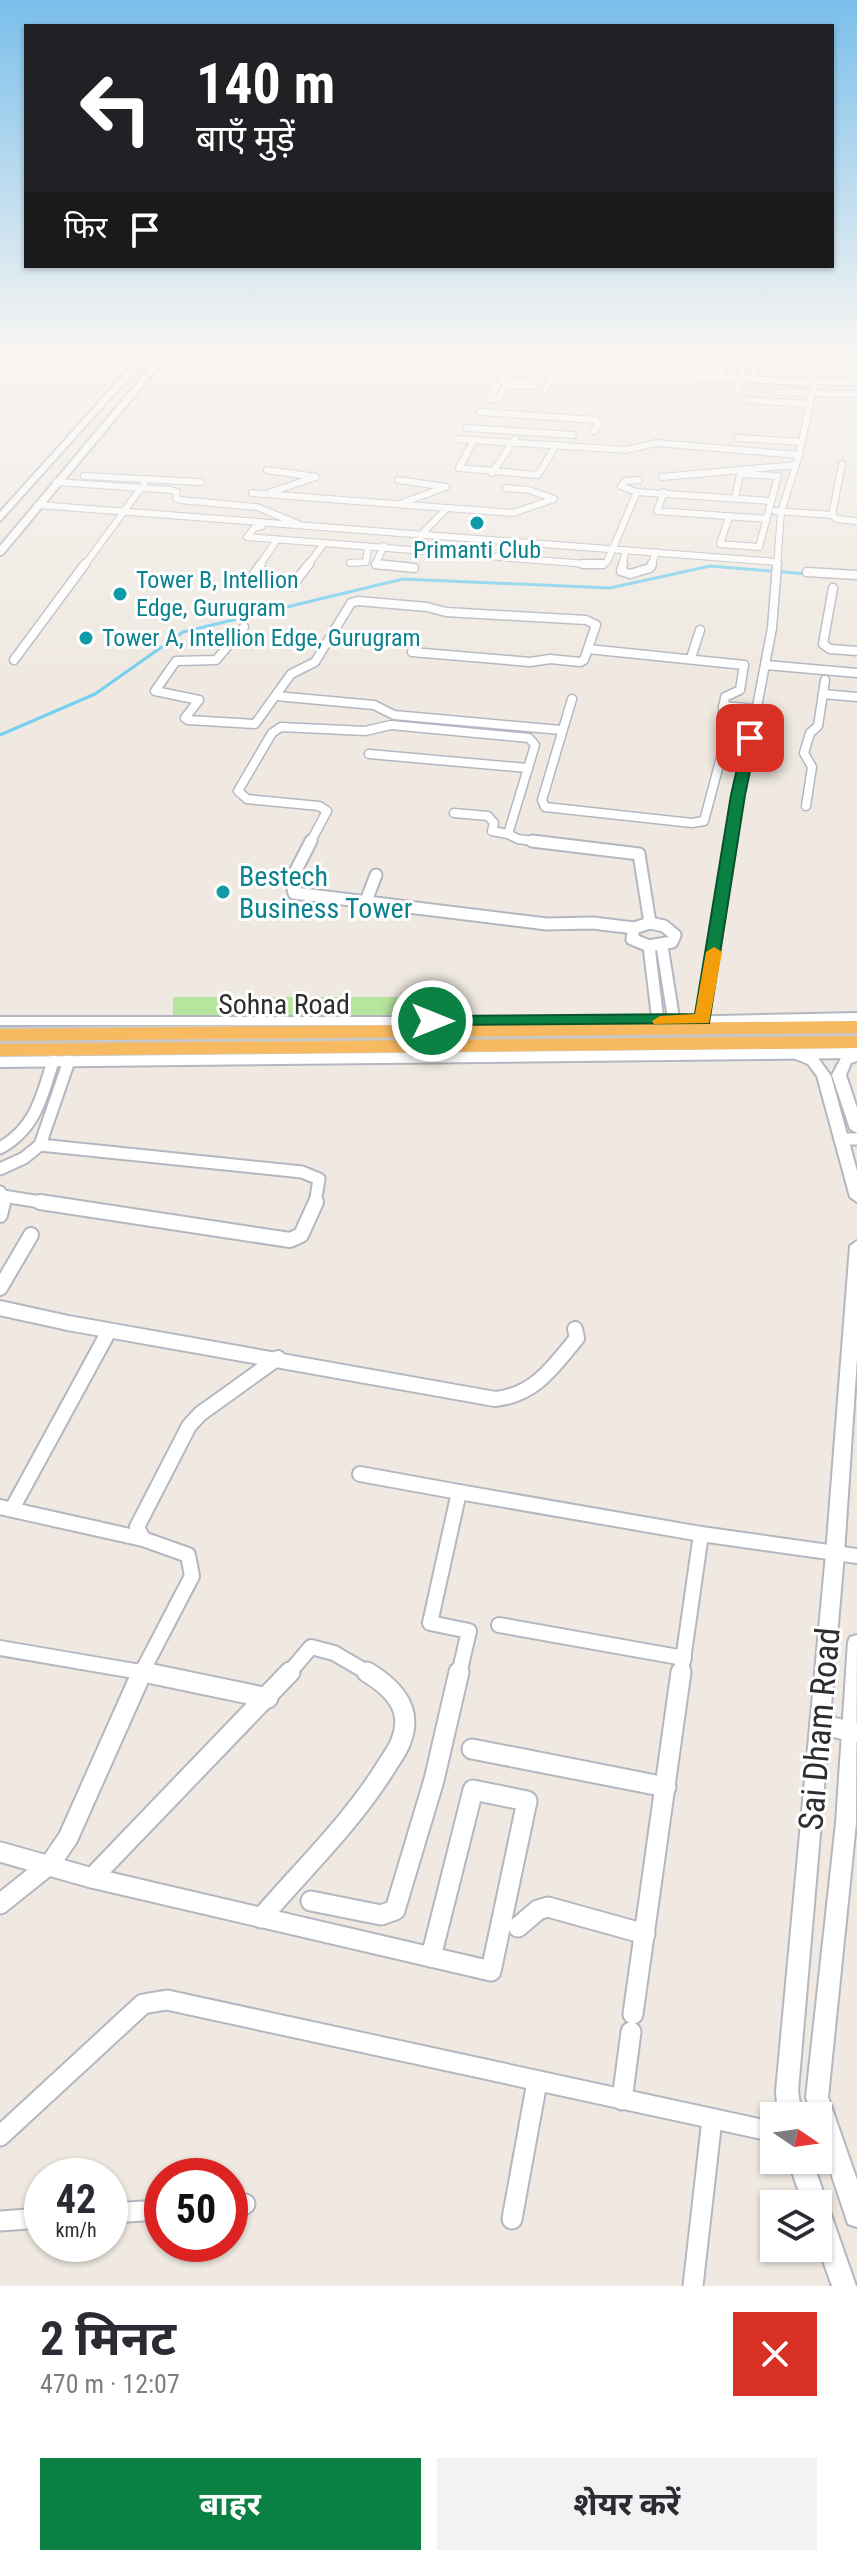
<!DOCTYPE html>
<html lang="hi">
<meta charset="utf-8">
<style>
:root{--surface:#fff;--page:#f2f2f3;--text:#2b2b33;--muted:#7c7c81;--accent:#0b8043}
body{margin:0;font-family:"Roboto Condensed","Noto Sans Devanagari",sans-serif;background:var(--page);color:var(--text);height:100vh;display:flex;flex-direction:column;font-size:30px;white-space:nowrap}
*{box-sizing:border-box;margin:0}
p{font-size:26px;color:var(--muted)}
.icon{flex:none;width:44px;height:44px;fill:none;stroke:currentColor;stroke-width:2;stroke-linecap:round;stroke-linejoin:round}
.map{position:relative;height:2286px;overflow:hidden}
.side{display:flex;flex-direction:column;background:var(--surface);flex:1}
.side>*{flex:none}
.top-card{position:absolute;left:24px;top:24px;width:810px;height:244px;border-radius:0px;box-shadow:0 2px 6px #0004;background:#202124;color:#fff;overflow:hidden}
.needle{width:52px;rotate:103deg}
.buttons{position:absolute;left:760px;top:2102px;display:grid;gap:16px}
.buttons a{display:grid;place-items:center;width:72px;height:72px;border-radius:0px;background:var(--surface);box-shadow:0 2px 6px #0004;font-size:40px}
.speed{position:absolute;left:24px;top:2158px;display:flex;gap:16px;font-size:40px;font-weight:700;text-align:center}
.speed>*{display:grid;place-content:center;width:104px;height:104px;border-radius:50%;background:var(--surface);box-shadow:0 2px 6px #0004;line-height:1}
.speed small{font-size:20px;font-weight:400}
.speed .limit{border:12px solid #d22;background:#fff;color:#111}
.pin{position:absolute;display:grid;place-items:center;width:68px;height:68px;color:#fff;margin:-34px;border-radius:16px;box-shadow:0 4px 12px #0006}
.me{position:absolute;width:88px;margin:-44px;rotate:90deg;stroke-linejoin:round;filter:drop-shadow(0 0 6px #0008)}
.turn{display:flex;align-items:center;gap:28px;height:168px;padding:0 40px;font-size:36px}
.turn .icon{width:104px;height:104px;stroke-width:2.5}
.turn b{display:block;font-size:56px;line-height:68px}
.then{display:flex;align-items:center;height:76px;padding:0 40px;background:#0003;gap:16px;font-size:30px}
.round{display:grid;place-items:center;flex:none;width:84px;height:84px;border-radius:0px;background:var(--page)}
.summary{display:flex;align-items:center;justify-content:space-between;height:136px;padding:0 40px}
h1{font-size:48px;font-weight:700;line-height:60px}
.primary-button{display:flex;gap:16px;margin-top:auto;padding:16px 40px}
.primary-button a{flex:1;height:92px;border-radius:0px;background:var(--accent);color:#fff;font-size:32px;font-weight:700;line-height:92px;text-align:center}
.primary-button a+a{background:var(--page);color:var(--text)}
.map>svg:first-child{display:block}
.green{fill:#b6e59e}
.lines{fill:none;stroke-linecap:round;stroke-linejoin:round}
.stream{stroke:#75cff0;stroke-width:3}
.minor-far4-casing{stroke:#b4b7c1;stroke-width:8}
.minor-far3-casing{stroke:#b4b7c1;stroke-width:11}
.minor-far2-casing{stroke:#b4b7c1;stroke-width:15}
.minor-far1-casing{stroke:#b4b7c1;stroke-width:18}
.minor-casing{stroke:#b4b7c1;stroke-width:23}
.tertiary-casing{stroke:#b4b7c1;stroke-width:4}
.secondary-casing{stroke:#b4b7c1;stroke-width:4}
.trunk-casing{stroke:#c9c9c9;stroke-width:4}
.minor-far4{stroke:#fff;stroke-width:6}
.minor-far3{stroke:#fff;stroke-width:8}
.minor-far2{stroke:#fff;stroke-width:11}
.minor-far1{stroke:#fff;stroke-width:14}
.minor{stroke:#fff;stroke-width:19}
.tertiary{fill:#fff;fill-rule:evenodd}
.secondary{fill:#fff;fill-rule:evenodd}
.trunk{fill:#f8ba60;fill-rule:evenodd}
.route{fill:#0b8043;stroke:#07532c;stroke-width:2}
.slow{fill:#f59e0b}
.culture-dot{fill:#0f9aa8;stroke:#fff;stroke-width:3}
.labels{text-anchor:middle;stroke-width:6;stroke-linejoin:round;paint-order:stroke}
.far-culture-label{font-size:24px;fill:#0d838f;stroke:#fff;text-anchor:start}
.culture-label{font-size:28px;fill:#0d838f;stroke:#fff;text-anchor:start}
.street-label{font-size:28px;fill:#2e2e2e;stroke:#fff}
.near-street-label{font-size:34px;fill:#2e2e2e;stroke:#fff}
</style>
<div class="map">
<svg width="857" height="2286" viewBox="0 0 857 2286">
<rect width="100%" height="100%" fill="#efe9e1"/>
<polygon class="green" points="173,997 426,997 425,1017 173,1018"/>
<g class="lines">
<polyline class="stream" points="0,735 95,694 183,632 403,579 610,588 710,566 808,574"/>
<defs>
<g id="minor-far4">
<polyline points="691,376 815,383"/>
<polyline points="719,377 725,362"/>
<polyline points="752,379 756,364 778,365"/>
<polyline points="501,381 515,359 521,360 507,381"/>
<polyline points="815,381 851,383"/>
<polyline points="497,386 488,399 497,399 506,386"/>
<polyline points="508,386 537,385 510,382"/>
<polyline points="545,389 568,352"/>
<polyline points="737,389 744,363"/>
<polyline points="781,392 857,394"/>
<polyline points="748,400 810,404"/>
<polyline points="480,412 596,420 598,424 594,431"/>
<polyline points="467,428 573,435"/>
<polyline points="738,438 802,442"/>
<polyline points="457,439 626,450 656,443 799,455"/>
<polyline points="474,440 459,468 538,475 556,445"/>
<polyline points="267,470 316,477 271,492"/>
<polyline points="492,473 515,439"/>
<polyline points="84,476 201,482"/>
<polyline points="662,477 796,465"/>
<polyline points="398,480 446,487 402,503"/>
<polyline points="56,482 171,490 177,492 176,498 180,500 257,507 298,524"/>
<polyline points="637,492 621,486 625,481 639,480"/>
<polyline points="664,492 657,511 766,519"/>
<polyline points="252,493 447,508 421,535"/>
<polyline points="38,505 777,562"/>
<polyline points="447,508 513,513 554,499 529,490 506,488"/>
<polyline points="775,511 832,515 842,464"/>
<polyline points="832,515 837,519 857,521"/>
<polyline points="729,517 720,544 759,547 778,476 740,474 735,498"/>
<polyline points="262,526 254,528 247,537 600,565 607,562 637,492 771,501"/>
<polyline points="350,563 366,562 368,548"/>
<polyline points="84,566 144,484"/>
<polyline points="259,566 276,541"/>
<polyline points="307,566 323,545"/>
<polyline points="384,566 375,565 384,546"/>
<polyline points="622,566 626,550"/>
<polyline points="651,566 656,552"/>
<polyline points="777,566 781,512 799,455 821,352"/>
</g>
<g id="minor-far3">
<polyline points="261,564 251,578 293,583"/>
<polyline points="376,564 414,568"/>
<polyline points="583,564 603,564"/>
<polyline points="623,564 621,571 630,574 650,568 652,564"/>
<polyline points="807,572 857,575"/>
<polyline points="292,586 309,564"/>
<polyline points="833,588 823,644 830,649 857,651"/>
<polyline points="244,627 216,660 176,661 155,691 199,700 185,718 188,720 255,724 291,674 315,662 351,603 358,601 427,607 446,612 586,620 596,625 584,660 580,662 550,659 530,662 412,652"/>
<polyline points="691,658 700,630"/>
<polyline points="14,660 85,564"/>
<polyline points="766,665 857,673"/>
<polyline points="823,694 857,697"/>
<polyline points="276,696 374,705 394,715 561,730"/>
<polyline points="572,699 542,800 545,807 692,823 704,821 729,727 722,719 725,697 740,690 744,665 588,649"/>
<polyline points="723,706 756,709"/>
<polyline points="369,754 528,768"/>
<polyline points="806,806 812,767 804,753 810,733 818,726 825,680"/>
<polyline points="454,813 488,816 494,823 492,831 508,834"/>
<polyline points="310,843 327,811 319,806 247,799 238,791 272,733 281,727 365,731 391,725 529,738 535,745 508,834 518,839 548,843"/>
<polyline points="731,843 772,628 777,564"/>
</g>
<g id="minor-far2">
<polyline points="311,841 291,880 294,893 547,924 593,923 634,928"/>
<polyline points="532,841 639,854 650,923"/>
<polyline points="366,901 376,875"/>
<polygon points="650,923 664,926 675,935 672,942 649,946 632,939 634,928"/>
<polyline points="649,946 658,1021"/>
<polyline points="662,946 674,1021"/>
<polyline points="703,1019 731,841"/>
<polyline points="840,1139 857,1139"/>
<polyline points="40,1145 302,1172 319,1179 315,1204"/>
<path d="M0 1148C35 1129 42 1097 53 1061"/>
<polyline points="0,1169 24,1158 40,1145 69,1061"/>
<polyline points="0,1192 4,1204"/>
<polyline points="3,1196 53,1204"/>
</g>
<g id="minor-far1">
<polyline points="40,1202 290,1240 301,1235 316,1202"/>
<polyline points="0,1215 3,1202"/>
<polyline points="0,1288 31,1235"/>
<path d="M0 1308 68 1323 495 1399C535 1395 553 1367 577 1338L575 1329"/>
<polyline points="360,1474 459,1492 430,1623 469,1631 459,1674"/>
<polyline points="459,1492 701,1534 857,1556"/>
<polyline points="0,1507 143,1539 188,1555 192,1576 141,1674"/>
<polyline points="12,1509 109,1331"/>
<polyline points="143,1539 137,1527 189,1426 200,1414 278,1358"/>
<polyline points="499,1625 684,1658"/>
<polyline points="0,1648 152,1674"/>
<polyline points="288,1674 311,1647 334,1653 370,1674"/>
<polyline points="681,1674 701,1534"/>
</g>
<g id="minor">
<polyline points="143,1672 268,1698"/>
<polyline points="820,1724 857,1733"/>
<polyline points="472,1749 666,1787"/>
<polygon points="473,1790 527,1801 491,1971 431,1957"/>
<polyline points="0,1852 92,1878 431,1957"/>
<polyline points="92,1878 290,1672"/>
<polyline points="311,1901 381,1915 395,1910 434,1780 459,1672"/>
<polyline points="0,1904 50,1864 68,1838 142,1672"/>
<path d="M261 1918C303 1869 352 1822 386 1767 391 1759 398 1750 401 1741 414 1708 392 1687 367 1672"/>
<polyline points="518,1927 538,1910 548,1907 645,1934"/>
<polyline points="633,2014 681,1672"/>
<polyline points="622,2100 631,2032"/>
<polyline points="0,2136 143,2004 167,2000 774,2132"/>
<polyline points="230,2205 245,2204"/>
<polyline points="110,2213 162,2210"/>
<polyline points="512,2219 537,2082"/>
<polyline points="0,2221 42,2218"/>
<polyline points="693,2286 712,2119"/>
</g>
<g id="tertiary">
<polygon points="793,1049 818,1058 831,1076 857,1171 857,1202 850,1197 817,1076 808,1064 788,1056 786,1053"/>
<polygon points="857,1052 857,1061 851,1063 846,1075 857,1108 857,1133 850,1129 832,1075 841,1058"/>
<polygon points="857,1241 857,1358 844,1554 798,2091 802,2116 778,2116 776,2091 826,1554 850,1246"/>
<polygon points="857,1635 856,1823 828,2097 857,2180 857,2227 848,2224 818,2134 818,2116 812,2116 806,2097 836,1823 848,1642 850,1637"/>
<polygon points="788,2160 812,2160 856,2286 832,2286 818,2247 818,2204 803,2204"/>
</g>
<g id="secondary">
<polygon points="144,352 152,352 0,521 0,512"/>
<polygon points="163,352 171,352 3,554 0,555 0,546"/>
<polygon points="857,1013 857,1021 674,1025 0,1025 0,1017 674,1017"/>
<polygon points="857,1048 857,1058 0,1067 0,1057"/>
</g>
<g id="trunk">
<polygon points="857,1021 857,1033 0,1041 0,1029"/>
<polygon points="857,1036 857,1048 0,1056 0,1044"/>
</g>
</defs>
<use href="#minor-far4" class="minor-far4-casing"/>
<use href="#minor-far3" class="minor-far3-casing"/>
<use href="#minor-far2" class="minor-far2-casing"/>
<use href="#minor-far1" class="minor-far1-casing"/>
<use href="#minor" class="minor-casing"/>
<use href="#tertiary" class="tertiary-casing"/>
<use href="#secondary" class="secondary-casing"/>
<use href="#trunk" class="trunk-casing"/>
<use href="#minor-far4" class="minor-far4"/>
<use href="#minor-far3" class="minor-far3"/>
<use href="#minor-far2" class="minor-far2"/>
<use href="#minor-far1" class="minor-far1"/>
<use href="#minor" class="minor"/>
<use href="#tertiary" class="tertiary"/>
<use href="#secondary" class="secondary"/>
<use href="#trunk" class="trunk"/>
</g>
<linearGradient id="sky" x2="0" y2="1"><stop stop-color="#7abfeb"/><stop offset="0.52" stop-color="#f8f5f2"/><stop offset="1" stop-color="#f8f5f2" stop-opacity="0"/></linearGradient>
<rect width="857" height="672" fill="url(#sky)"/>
<polygon class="route" points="750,734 757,738 745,795 709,1023 426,1025 424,1021 426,1018 432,1016 695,1014 731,795 744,738"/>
<polygon class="slow" points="714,947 722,952 709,1023 654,1024 652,1021 660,1016 695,1014 706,952"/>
<g class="culture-dot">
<circle cx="477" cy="523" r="8"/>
<circle cx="120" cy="594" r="8"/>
<circle cx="86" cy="638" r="8"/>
<circle cx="223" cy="892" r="8"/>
</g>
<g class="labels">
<g class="far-culture-label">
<text x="477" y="558" text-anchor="middle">Primanti Club</text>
<text x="136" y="588">Tower B, Intellion<tspan x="136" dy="28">Edge, Gurugram</tspan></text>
<text x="102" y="646">Tower A, Intellion Edge, Gurugram</text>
</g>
<g class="culture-label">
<text x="239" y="886">Bestech<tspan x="239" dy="32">Business Tower</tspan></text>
</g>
<g class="street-label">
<text x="284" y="1014">Sohna Road</text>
</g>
<g class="near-street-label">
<text transform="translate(819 1729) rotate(-85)" y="12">Sai Dham Road</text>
</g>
</g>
</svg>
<div class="buttons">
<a><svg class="needle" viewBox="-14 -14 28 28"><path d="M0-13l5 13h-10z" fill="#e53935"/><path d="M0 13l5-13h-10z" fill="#7c7c81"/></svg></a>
<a><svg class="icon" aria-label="layers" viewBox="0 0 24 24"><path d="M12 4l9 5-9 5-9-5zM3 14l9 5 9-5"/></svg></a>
</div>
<div class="speed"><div>42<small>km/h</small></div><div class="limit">50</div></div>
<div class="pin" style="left:750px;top:738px;background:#d93025"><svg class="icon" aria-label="arrive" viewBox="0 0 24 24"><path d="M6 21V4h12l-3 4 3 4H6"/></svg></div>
<svg class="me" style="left:432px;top:1021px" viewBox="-20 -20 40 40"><circle r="17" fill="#0b8043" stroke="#fff" stroke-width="3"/><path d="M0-11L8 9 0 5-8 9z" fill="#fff"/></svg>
<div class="top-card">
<div class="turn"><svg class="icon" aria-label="left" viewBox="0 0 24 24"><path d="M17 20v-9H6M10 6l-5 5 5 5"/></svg><div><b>140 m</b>बाएँ मुड़ें</div></div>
<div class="then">फिर<svg class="icon" aria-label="arrive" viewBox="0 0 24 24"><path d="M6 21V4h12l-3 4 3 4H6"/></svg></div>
</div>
</div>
<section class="side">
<div class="summary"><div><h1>2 मिनट</h1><p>470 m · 12:07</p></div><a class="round" style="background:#d93025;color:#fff"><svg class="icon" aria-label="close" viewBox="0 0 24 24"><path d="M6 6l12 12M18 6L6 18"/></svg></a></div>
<div class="primary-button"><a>बाहर</a><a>शेयर करें</a></div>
</section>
